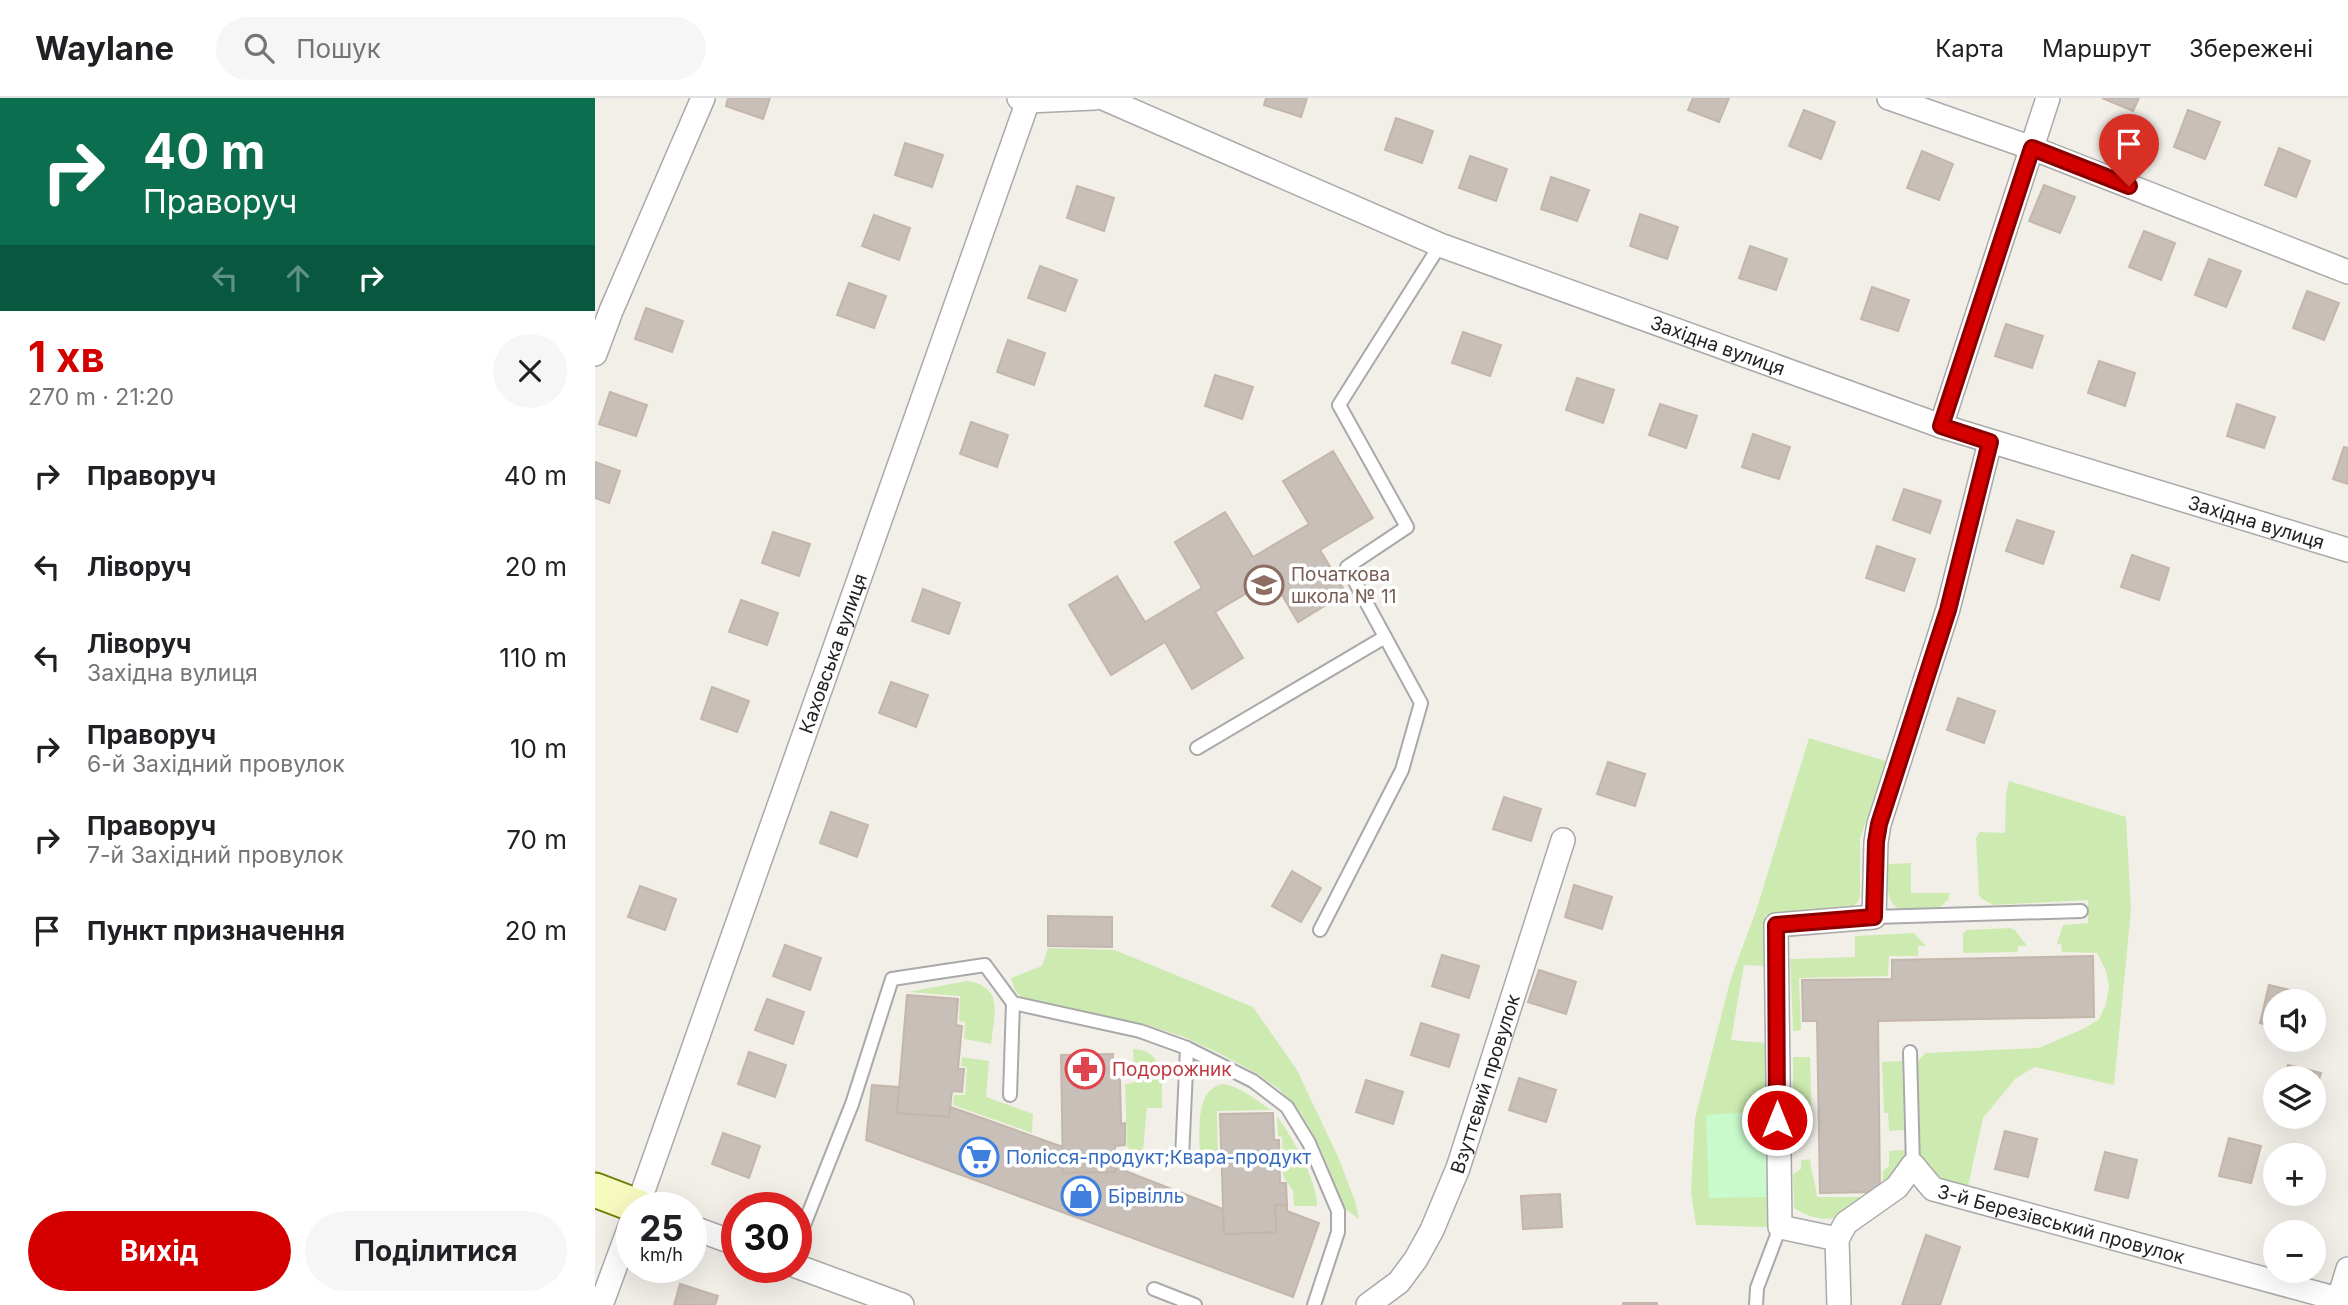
<!DOCTYPE html>
<html lang="uk">
<meta charset="utf-8">
<style>
:root{--surface:#fff;--page:#f6f6f6;--text:#202124;--muted:#757577;--line:#e0e0e0;--accent:#d40000}
body{margin:0;font-family:Inter,sans-serif;background:var(--page);color:var(--text);height:100vh;display:flex;flex-direction:column;font-size:26px;white-space:nowrap}
*{box-sizing:border-box;margin:0}
p{font-size:23px;color:var(--muted)}
.icon{flex:none;width:38px;height:38px;fill:none;stroke:currentColor;stroke-width:2;stroke-linecap:round;stroke-linejoin:round}
.map{position:relative;flex:1;overflow:hidden}
.details{display:flex;flex-direction:column;background:var(--surface);width:595px}
.details>*{flex:none}
.banner{background:#0b6e4f;color:#fff;overflow:hidden}
.fabs{position:absolute;left:1668px;top:891px;display:grid;gap:14px}
.fabs a{display:grid;place-items:center;width:63px;height:63px;border-radius:50%;background:var(--surface);box-shadow:0 7px 28px #0002;font-size:35px}
.speed{position:absolute;left:21px;top:1094px;display:flex;gap:14px;font-size:35px;font-weight:700;text-align:center}
.speed>*{display:grid;place-content:center;width:91px;height:91px;border-radius:50%;background:var(--surface);box-shadow:0 7px 28px #0002;line-height:1}
.speed small{font-size:18px;font-weight:400}
.speed .limit{border:10px solid #d22;background:#fff;color:#111}
.pin{position:absolute;display:grid;place-items:center;width:60px;height:60px;color:#fff;margin:-72px -30px;border-radius:50% 50% 50% 0;rotate:-45deg;box-shadow:0 0 7px #0007}
.pin .icon{rotate:45deg}
.me{position:absolute;width:77px;margin:-38px;rotate:0deg;stroke-linejoin:round;filter:drop-shadow(0 0 5px #0008)}
.turn{display:flex;align-items:center;gap:24px;height:147px;padding:0 28px;font-size:32px}
.turn .icon{width:91px;height:91px;stroke-width:2.5}
.turn b{display:block;font-size:49px;line-height:60px}
.lanes{display:flex;align-items:center;height:66px;padding:0 28px;background:#0003;justify-content:center;gap:35px;direction:ltr}
.lanes .off{opacity:.35}
.round{display:grid;place-items:center;flex:none;width:74px;height:74px;border-radius:37px;background:var(--page)}
.summary{display:flex;align-items:center;justify-content:space-between;height:119px;padding:0 28px}
h1{font-size:42px;font-weight:700;line-height:52px;color:var(--accent)}
.action{display:flex;gap:14px;margin-top:auto;padding:14px 28px}
.action a{flex:1;height:80px;border-radius:42px;background:var(--accent);color:#fff;font-size:28px;font-weight:700;line-height:80px;text-align:center}
.action a+a{background:var(--page);color:var(--text)}
ul{padding:0;list-style:none}
li{display:flex;align-items:center;gap:21px;height:91px;padding:0 28px}
li div{flex:1}
li b{display:block;font-size:26px}
li em{font-style:normal}
header{display:flex;align-items:center;gap:42px;box-sizing:border-box;height:98px;padding:0 35px;background:var(--surface);border-bottom:2px solid var(--line)}
header strong{font-size:33px}
nav{display:flex;gap:38px;margin-inline-start:auto;font-size:24px}
.search{width:490px;height:63px;background:var(--page);display:flex;align-items:center;gap:18px;box-sizing:border-box;padding:0 24px;border-radius:38px;color:var(--muted);font-size:26px}
main{display:flex;flex:1;min-height:0}
.map>svg:first-child{display:block}
.grass{fill:#cdebb0}
.park{fill:#c8facc}
.building{fill:#c7bfb8;stroke:#c4b6ab;stroke-width:2}
.lines{fill:none;stroke-linecap:round;stroke-linejoin:round}
.lane-casing{stroke:#a9a9a9;stroke-width:16}
.street-casing{stroke:#a9a9a9;stroke-width:26}
.secondary-casing{stroke:#707d05;stroke-width:37}
.lane{stroke:#fff;stroke-width:12}
.street{stroke:#fff;stroke-width:23}
.secondary{stroke:#f7fabf;stroke-width:33}
.route-casing{stroke:#8a0000;stroke-width:18}
.route{stroke:#d40000;stroke-width:12}
.labels{text-anchor:middle;stroke-width:7;stroke-linejoin:round;paint-order:stroke}
.street-label{font-size:19px;fill:#222;stroke:#fff}
.education-label{font-size:19px;fill:#785e54;stroke:#fff;text-anchor:start}
.health-label{font-size:19px;fill:#be3a42;stroke:#fff;text-anchor:start}
.shop-label{font-size:19px;fill:#366cbe;stroke:#fff;text-anchor:start}
</style>
<header>
<strong>Waylane</strong>
<div class="search"><svg class="icon" aria-label="search" viewBox="0 0 24 24"><circle cx="10" cy="10" r="6"/><path d="M15 15l6 6"/></svg>Пошук</div>
<nav><a>Карта</a><a>Маршрут</a><a>Збережені</a></nav>
</header>
<main>
<section class="details">
<div class="banner">
<div class="turn"><svg class="icon" aria-label="right" viewBox="0 0 24 24"><path d="M7 20v-9h11M14 6l5 5-5 5"/></svg><div><b>40 m</b>Праворуч</div></div>
<div class="lanes"><svg class="icon off" aria-label="left" viewBox="0 0 24 24"><path d="M17 20v-9H6M10 6l-5 5 5 5"/></svg><svg class="icon off" aria-label="ahead" viewBox="0 0 24 24"><path d="M12 20V5M6 11l6-6 6 6"/></svg><svg class="icon" aria-label="right" viewBox="0 0 24 24"><path d="M7 20v-9h11M14 6l5 5-5 5"/></svg></div>
</div>
<div class="summary"><div><h1>1 хв</h1><p>270 m · 21:20</p></div><a class="round"><svg class="icon" aria-label="close" viewBox="0 0 24 24"><path d="M6 6l12 12M18 6L6 18"/></svg></a></div>
<ul>
<li><svg class="icon" aria-label="right" viewBox="0 0 24 24"><path d="M7 20v-9h11M14 6l5 5-5 5"/></svg><div><b>Праворуч</b></div><em>40 m</em></li>
<li><svg class="icon" aria-label="left" viewBox="0 0 24 24"><path d="M17 20v-9H6M10 6l-5 5 5 5"/></svg><div><b>Ліворуч</b></div><em>20 m</em></li>
<li><svg class="icon" aria-label="left" viewBox="0 0 24 24"><path d="M17 20v-9H6M10 6l-5 5 5 5"/></svg><div><b>Ліворуч</b><p>Західна вулиця</p></div><em>110 m</em></li>
<li><svg class="icon" aria-label="right" viewBox="0 0 24 24"><path d="M7 20v-9h11M14 6l5 5-5 5"/></svg><div><b>Праворуч</b><p>6-й Західний провулок</p></div><em>10 m</em></li>
<li><svg class="icon" aria-label="right" viewBox="0 0 24 24"><path d="M7 20v-9h11M14 6l5 5-5 5"/></svg><div><b>Праворуч</b><p>7-й Західний провулок</p></div><em>70 m</em></li>
<li><svg class="icon" aria-label="arrive" viewBox="0 0 24 24"><path d="M6 21V4h12l-3 4 3 4H6"/></svg><div><b>Пункт призначення</b></div><em>20 m</em></li>
</ul>
<div class="action"><a>Вихід</a><a>Поділитися</a></div>
</section>
<div class="map">
<svg width="1753" height="1207" viewBox="0 0 1753 1207">
<rect width="100%" height="100%" fill="#f2efe9"/>
<g class="grass">
<polygon points="1214,640 1291,663 1265,741 1265,797 1263,804 1251,813 1170,817 1169,868 1149,867 1136,942 1171,945 1172,1129 1101,1127 1096,1093 1100,1020 1136,880 1161,813"/>
<path d="M1414 683 1531 719 1536 812 1519 987 1440 969 1421 980 1388 1020 1372 1093C1353 1083 1333 1077 1325 1055L1322 969 1323 963 1330 955 1444 950 1490 930 1504 921 1511 906 1514 888 1511 873 1502 855 1467 854 1466 846H1462L1468 827 1493 825V802L1398 807 1387 801 1384 797 1381 740 1385 734 1410 735 1411 696Z"/>
<path d="M1316 765V795H1355L1353 802 1345 809 1304 811C1289 802 1293 782 1292 766Z"/>
<polygon points="1415,830 1420,832 1432,848 1423,848 1423,854 1368,855 1368,835 1372,832"/>
<polygon points="1319,835 1331,848 1323,848 1323,858 1294,858 1293,878 1204,880 1206,932 1198,933 1195,861 1260,859 1260,838"/>
<polygon points="453,850 520,852 658,909 702,972 744,1061 760,1103 764,1121 750,1111 725,1049 706,1015 684,991 661,975 626,956 589,939 549,926 426,899 420,892 416,880 447,868"/>
<path d="M372 883C410 888 399 918 396 946L369 941 370 924 364 923 365 898 313 894Z"/>
<path d="M538 951C571 951 567 986 567 1010H552L547 1062 532 1049 530 986 539 985Z"/>
<polygon points="367,959 394,963 391,999 438,1016 437,1035 358,1007 359,997 370,997 372,969 366,968"/>
<polygon points="1215,959 1217,1029 1204,1030 1198,1021 1198,959"/>
<polygon points="1307,963 1309,1032 1294,1033 1293,1015 1289,1015 1287,964"/>
<path d="M628 986C647 989 661 1002 676 1012L622 1013 623 1066H605C606 1042 597 991 628 986Z"/>
<path d="M682 1018C696 1038 723 1083 722 1108H699L698 1093 688 1078 687 1039 683 1038Z"/>
<polygon points="1311,1052 1310,1060 1288,1093 1288,1073 1294,1068 1294,1053"/>
<path d="M1215 1061C1216 1075 1221 1085 1222 1099H1283C1251 1117 1234 1132 1199 1110L1198 1076 1206 1071V1062Z"/>
</g>
<polygon class="park" points="1172,1013 1172,1099 1114,1100 1111,1017"/>
<g class="building">
<polygon points="133,0 175,0 168,21 131,8"/>
<polygon points="671,0 712,0 706,19 669,7"/>
<polygon points="1098,0 1134,0 1124,24 1093,12"/>
<polygon points="1507,0 1544,0 1538,13"/>
<polygon points="1209,12 1240,24 1226,61 1194,48"/>
<polygon points="1593,12 1625,24 1610,61 1579,49"/>
<polygon points="801,20 838,33 827,65 790,52"/>
<polygon points="310,45 348,57 337,89 300,77"/>
<polygon points="1684,50 1715,63 1701,99 1670,87"/>
<polygon points="1327,53 1358,66 1344,102 1312,90"/>
<polygon points="875,58 912,71 901,103 864,90"/>
<polygon points="956,79 994,92 982,123 946,111"/>
<polygon points="1449,87 1480,99 1465,135 1434,123"/>
<polygon points="482,88 519,100 509,133 472,120"/>
<polygon points="1045,116 1083,129 1072,161 1035,148"/>
<polygon points="279,117 315,130 304,162 267,148"/>
<polygon points="1549,133 1580,145 1566,182 1534,169"/>
<polygon points="1155,148 1192,161 1181,192 1144,180"/>
<polygon points="1614,161 1646,173 1631,209 1600,197"/>
<polygon points="445,168 482,182 470,213 433,200"/>
<polygon points="254,185 291,198 279,230 242,217"/>
<polygon points="1277,189 1314,202 1303,233 1266,221"/>
<polygon points="1712,193 1744,205 1729,242 1698,230"/>
<polygon points="51,210 88,223 77,254 40,241"/>
<polygon points="1411,226 1448,238 1437,270 1400,258"/>
<polygon points="868,234 906,247 895,278 857,265"/>
<polygon points="413,242 450,255 439,287 402,274"/>
<polygon points="1504,263 1540,275 1530,308 1493,295"/>
<polygon points="620,277 658,289 647,321 610,308"/>
<polygon points="982,280 1019,292 1008,325 971,312"/>
<polygon points="15,294 52,307 41,338 4,326"/>
<polygon points="1065,306 1102,318 1091,350 1054,337"/>
<polygon points="1642,306 1680,319 1669,350 1632,338"/>
<polygon points="376,324 413,337 402,369 365,356"/>
<polygon points="1158,336 1195,349 1184,381 1147,369"/>
<polygon points="1749,349 1753,350 1753,386 1738,381"/>
<polygon points="738,353 778,420 725,452 751,495 703,524 677,480 620,514 648,560 597,591 570,544 516,577 474,507 522,478 550,524 607,490 580,444 630,414 658,459 714,426 688,383"/>
<polygon points="0,364 25,373 14,405 0,400"/>
<polygon points="1309,391 1346,403 1335,435 1298,422"/>
<polygon points="1422,422 1459,434 1448,466 1411,453"/>
<polygon points="178,434 215,446 204,478 167,465"/>
<polygon points="1282,448 1320,461 1309,493 1271,480"/>
<polygon points="1537,457 1574,470 1564,502 1526,489"/>
<polygon points="328,491 365,505 354,536 317,523"/>
<polygon points="146,502 183,515 172,547 134,534"/>
<polygon points="296,584 333,597 321,629 284,615"/>
<polygon points="117,589 154,603 142,634 106,621"/>
<polygon points="1363,600 1400,613 1389,645 1352,632"/>
<polygon points="1013,664 1050,676 1040,708 1002,696"/>
<polygon points="909,699 946,711 936,743 898,731"/>
<polygon points="236,714 273,727 262,759 225,745"/>
<polygon points="697,773 726,790 706,824 677,808"/>
<polygon points="979,787 1017,799 1007,831 970,819"/>
<polygon points="45,788 81,801 70,832 33,819"/>
<polygon points="453,818 517,819 517,849 453,848"/>
<polygon points="190,847 226,860 215,892 178,878"/>
<polygon points="847,857 884,868 874,900 837,888"/>
<polygon points="1498,858 1499,919 1283,923 1285,1094 1225,1095 1222,923 1208,923 1207,882 1297,881 1297,862"/>
<polygon points="944,872 981,884 971,916 933,904"/>
<polygon points="1674,887 1707,895 1705,903 1680,903 1680,929 1665,925"/>
<polygon points="312,897 363,901 361,927 367,928 363,971 369,971 367,994 357,993 354,1019 302,1015"/>
<polygon points="172,901 209,914 198,946 160,932"/>
<polygon points="826,925 864,937 854,969 816,957"/>
<polygon points="154,954 191,967 180,999 143,986"/>
<polygon points="518,956 518,981 525,981 526,1026 530,1025 530,1047 520,1048 520,1074 468,1075 466,957"/>
<polygon points="1693,967 1726,975 1718,1003 1718,980 1690,980"/>
<polygon points="924,980 961,992 951,1024 914,1012"/>
<polygon points="771,982 808,994 798,1026 761,1014"/>
<polygon points="277,987 304,989 302,1015 354,1019 356,1009 468,1049 468,1075 520,1074 520,1069 628,1111 629,1136 681,1134 680,1107 692,1107 692,1113 724,1125 698,1199 271,1042"/>
<polygon points="678,1015 679,1042 684,1042 685,1085 691,1085 692,1107 680,1107 681,1134 629,1136 625,1016"/>
<polygon points="1410,1033 1442,1041 1433,1079 1400,1071"/>
<polygon points="128,1035 165,1048 154,1080 117,1066"/>
<polygon points="1634,1040 1666,1048 1656,1085 1624,1078"/>
<polygon points="1510,1054 1542,1062 1533,1100 1500,1092"/>
<polygon points="965,1096 967,1129 928,1131 926,1098"/>
<polygon points="1331,1137 1365,1149 1345,1207 1307,1207"/>
<polygon points="85,1186 123,1198 120,1207 79,1207"/>
<rect x="1028" y="1205" width="34" height="2"/>
</g>
<g class="lines">
<defs>
<g id="lane">
<polyline points="602,650 790,539"/>
<polyline points="1279,819 1486,813"/>
<polyline points="725,832 807,672 826,605 752,469 812,429 744,307 845,147"/>
<polyline points="1315,954 1318,1067"/>
<polyline points="415,997 418,905"/>
<polyline points="587,1060 592,950"/>
<polyline points="201,1147 257,1006 297,881 390,867 418,905 545,933 592,950 658,983 692,1009 714,1045 743,1113 743,1134 719,1207"/>
<polyline points="559,1191 600,1207"/>
<polyline points="1161,1207 1162,1190 1185,1129"/>
</g>
<g id="street">
<polyline points="424,0 433,3 499,0"/>
<path id="s1" d="M508 0 845 147 1346 328 1753 452"/>
<polyline points="1294,0 1437,50 1753,174"/>
<polyline points="0,256 16,213 108,0"/>
<polyline points="1346,328 1453,0"/>
<path id="s2" d="M1395 344 1353 511 1284 726 1281 744 1279 819 1181 827 1185 1129 1242 1141 1251 1125 1302 1089 1318 1067 1338 1091 1743 1201"/>
<path id="s3" d="M42 1110 434 0"/>
<polyline points="96,1129 142,1146"/>
<polyline points="1242,1141 1244,1207"/>
<polyline points="201,1168 307,1207"/>
<polyline points="6,1207 37,1123"/>
<path id="s4" d="M773 1207 804 1184 821 1161 837 1132 863 1070 968 742"/>
<polyline points="1742,1207 1753,1171"/>
</g>
<polyline id="secondary" points="0,1092 42,1108"/>
</defs>
<use href="#lane" class="lane-casing"/>
<use href="#street" class="street-casing"/>
<use href="#secondary" class="secondary-casing"/>
<use href="#lane" class="lane"/>
<use href="#street" class="street"/>
<use href="#secondary" class="secondary"/>
</g>
<g class="lines">
<defs>
<polyline id="route" points="1182,1022 1181,827 1279,819 1281,744 1284,726 1353,512 1395,344 1346,328 1437,50 1534,88"/>
</defs>
<use href="#route" class="route-casing"/>
<use href="#route" class="route"/>
</g>
<defs>
<symbol id="school-ring" viewBox="-11 -11 22 22"><circle r="9.5" fill="#fff" stroke="#8d6e63" stroke-width="1.5"/><path d="M0-5L7-2L0 1L-7-2ZM-4 1L0 2.5L4 1V4Q0 6-4 4Z" fill="#8d6e63"/></symbol>
<symbol id="pharmacy-ring" viewBox="-11 -11 22 22"><circle r="9.5" fill="#fff" stroke="#e0444e" stroke-width="1.5"/><path d="M-2-6h4v4h4v4h-4v4h-4v-4h-4v-4h4Z" fill="#e0444e"/></symbol>
<symbol id="supermarket-ring" viewBox="-11 -11 22 22"><circle r="9.5" fill="#fff" stroke="#3f7fe0" stroke-width="1.5"/><path d="M-6-5.5h2.5l.6 2H6L4.5 2H-2.5L-4.4-4H-6ZM-1.5 3.2a1.3 1.3 0 1 0 .1 0ZM3 3.2a1.3 1.3 0 1 0 .1 0Z" fill="#3f7fe0"/></symbol>
<symbol id="shop-ring" viewBox="-11 -11 22 22"><circle r="9.5" fill="#fff" stroke="#3f7fe0" stroke-width="1.5"/><path d="M-5-2.5h2.3a2.7 3.5 0 0 1 5.4 0H5L5.5 6h-11ZM-1.5-2.5h3a1.5 2.3 0 0 0-3 0Z" fill="#3f7fe0"/></symbol>
</defs>
<g fill-rule="evenodd">
<use href="#school-ring" x="647" y="465" width="44" height="44"/>
<use href="#pharmacy-ring" x="468" y="949" width="44" height="44"/>
<use href="#supermarket-ring" x="362" y="1037" width="44" height="44"/>
<use href="#shop-ring" x="464" y="1076" width="44" height="44"/>
</g>
<g class="labels">
<g class="street-label">
<text dy="7" stroke="none"><textPath href="#s1" startOffset="663">Західна вулиця</textPath></text>
<text dy="7" stroke="none"><textPath href="#s1" startOffset="1230">Західна вулиця</textPath></text>
<text dy="7" stroke="none"><textPath href="#s3" startOffset="588">Каховська вулиця</textPath></text>
<text dy="7" stroke="none"><textPath href="#s4" startOffset="256">Взуттєвий провулок</textPath></text>
<text dy="7" stroke="none"><textPath href="#s2" startOffset="1222">3-й Березівський провулок</textPath></text>
</g>
<g class="education-label">
<text x="696" y="483">Початкова<tspan x="696" dy="22">школа № 11</tspan></text>
</g>
<g class="health-label">
<text x="517" y="978">Подорожник</text>
</g>
<g class="shop-label">
<text x="411" y="1066">Полісся-продукт;Квара-продукт</text>
<text x="513" y="1105">Бірвілль</text>
</g>
</g>
</svg>
<div class="fabs">
<a><svg class="icon" aria-label="sound" viewBox="0 0 24 24"><path d="M4 9h4l5-4v14l-5-4H4zM17 9q2 3 0 6"/></svg></a>
<a><svg class="icon" aria-label="layers" viewBox="0 0 24 24"><path d="M12 4l9 5-9 5-9-5zM3 14l9 5 9-5"/></svg></a>
<a>+</a>
<a>−</a>
</div>
<div class="speed"><div>25<small>km/h</small></div><div class="limit">30</div></div>
<div class="pin" style="left:1534px;top:88px;background:#d93025"><svg class="icon" aria-label="arrive" viewBox="0 0 24 24"><path d="M6 21V4h12l-3 4 3 4H6"/></svg></div>
<svg class="me" style="left:1182px;top:1022px" viewBox="-20 -20 40 40"><circle r="17" fill="#d40000" stroke="#fff" stroke-width="3"/><path d="M0-11L8 9 0 5-8 9z" fill="#fff"/></svg>
</div>
</main>
